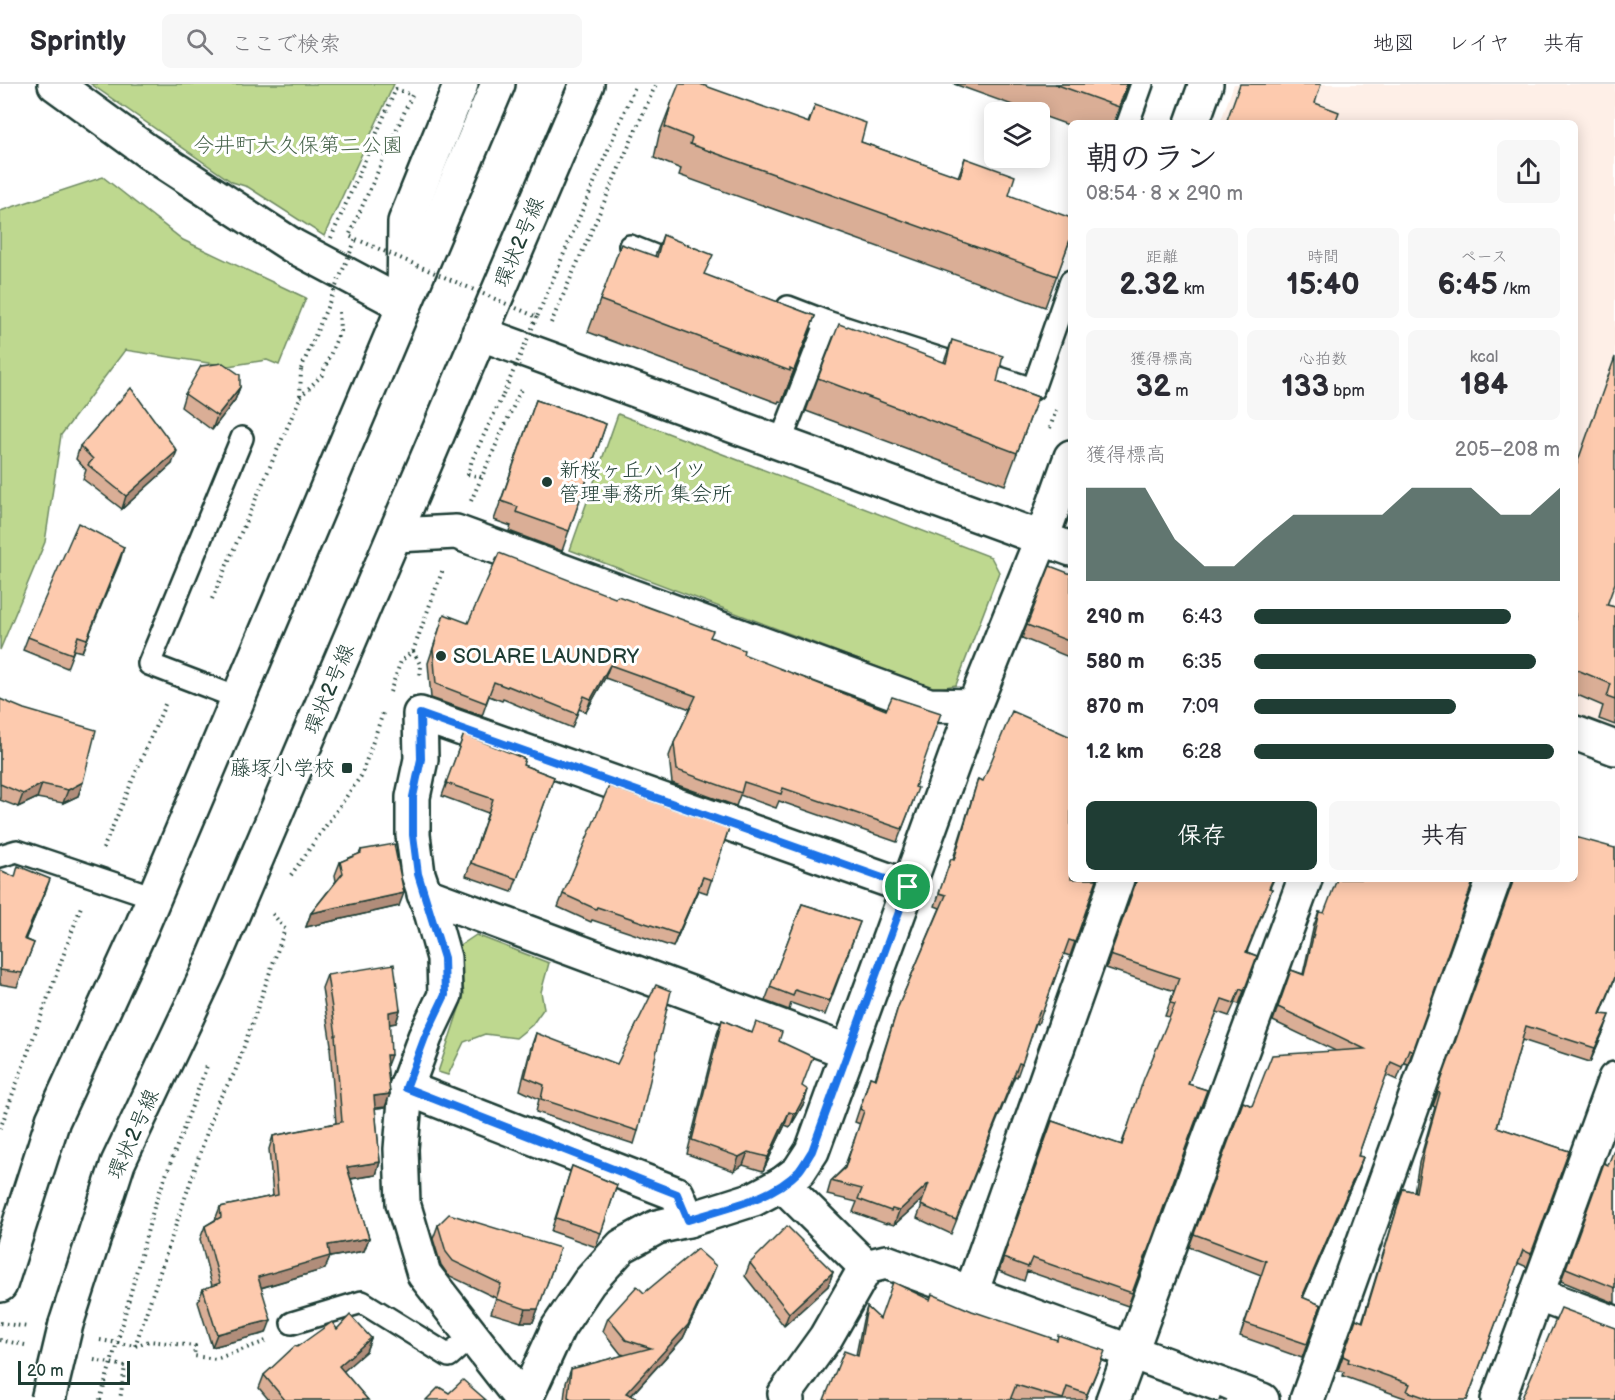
<!DOCTYPE html>
<html lang="ja">
<head>
<meta charset="utf-8">
<style>
	:root { --surface:#fff; --page:#f7f7f7; --text:#2b2b33; --muted:#7c7c81; --line:#e1e1e2; --accent:#1f3d34 }
	body { margin:0; font-family:"Balsamiq Sans","Klee One",sans-serif; background:var(--page); color:var(--text); height:100vh; display:flex; flex-direction:column; font-size:22px; white-space:nowrap }
	* { box-sizing:border-box; margin:0 }
	p { font-size:20px; color:var(--muted) }
	.icon { flex:none; width:33px; height:33px; fill:none; stroke:currentColor; stroke-width:2; stroke-linecap:round; stroke-linejoin:round }
	.map { position:relative; flex:1; overflow:hidden }
	.details { position:absolute; left:1068px; top:36px; width:510px; height:762px; display:flex; flex-direction:column; background:var(--surface); border-radius:9px; box-shadow:0 3px 15px #0003 }
	.details>* { flex:none }
	.fabs { position:absolute; left:984px; top:18px; display:grid; gap:12px }
	.fabs a { display:grid; place-items:center; width:66px; height:66px; border-radius:9px; background:var(--surface); box-shadow:0 3px 15px #0003; font-size:30px }
	.scale { position:absolute; left:18px; bottom:15px; width:112px; box-sizing:border-box; padding-left:6px; border:3px solid #1f3d34; border-top:0; font-size:16px; line-height:21px; white-space:nowrap; color:#1f3d34; -webkit-text-stroke:4px #fff; paint-order:stroke }
	.pin { position:absolute; display:grid; place-items:center; width:51px; height:51px; color:#fff; margin:-26px; border:3px solid #fff; border-radius:50%; box-shadow:0 2px 6px #0007 }
	.round { display:grid; place-items:center; flex:none; width:63px; height:63px; border-radius:9px; background:var(--page) }
	.overview { display:flex; align-items:center; justify-content:space-between; height:102px; padding:0 18px }
	h1 { font-size:33px; font-weight:700; line-height:45px }
	.figures { display:grid; grid-template-columns:repeat(3,1fr); gap:9px; height:102px; padding:6px 18px }
	.figures div { display:grid; align-content:center; border-radius:9px; background:var(--page); text-align:center }
	.figures b { font-size:30px; font-weight:700 }
	.figures small { font-size:16px; font-weight:400 }
	.figures p { font-size:16px }
	.chart { height:168px; padding:12px 18px }
	.chart p { display:flex; justify-content:space-between }
	.chart svg { width:100%; height:108px; margin-top:6px; fill:var(--accent); opacity:.7 }
	.action { display:flex; gap:12px; margin-top:auto; padding:12px 18px }
	.action a { flex:1; height:69px; border-radius:9px; background:var(--accent); color:#fff; font-size:24px; font-weight:700; line-height:69px; text-align:center }
	.action a+a { background:var(--page); color:var(--text) }
	ul { padding:0 18px; list-style:none; font-size:20px }
	li { display:grid; grid-template-columns:96px 72px 1fr; align-items:center; height:45px }
	li i { height:15px; border-radius:8px; background:var(--accent) }
	header { display:flex; align-items:center; gap:36px; box-sizing:border-box; height:84px; padding:0 30px; background:var(--surface); border-bottom:2px solid var(--line) }
	header strong { font-size:28px }
	nav { display:flex; gap:33px; margin-inline-start:auto; font-size:21px }
	.search { width:420px; height:54px; background:var(--page); display:flex; align-items:center; gap:15px; box-sizing:border-box; padding:0 21px; border-radius:9px; color:var(--muted); font-size:22px }
	.map>svg:first-child { display:block }
	.built { fill:#feefe7 }
	.green { fill:#bed88f; stroke:#6e8a62; stroke-width:1.5 }
	.lines { fill:none; stroke-linecap:round; stroke-linejoin:round }
	.service-casing { stroke:#1f3d34; stroke-width:26 }
	.minor-casing { stroke:#1f3d34; stroke-width:38 }
	.tertiary-casing { stroke:#1f3d34; stroke-width:38 }
	.primary-casing { stroke:#1f3d34; stroke-width:38 }
	.motorway-casing { stroke:#1f3d34; stroke-width:38 }
	.path { stroke:#1f3d34; stroke-width:4; stroke-dasharray:1.5 4.5; stroke-linecap:butt }
	.service { stroke:#fff; stroke-width:21 }
	.minor { stroke:#fff; stroke-width:33 }
	.tertiary { stroke:#fff; stroke-width:33 }
	.primary { stroke:#fff; stroke-width:33 }
	.motorway { stroke:#fff; stroke-width:33 }
	.primary-bridge-casing { stroke:#1f3d34; stroke-width:38; stroke-linecap:butt }
	.path-bridge { stroke:#1f3d34; stroke-width:4; stroke-dasharray:1.5 4.5; stroke-linecap:butt }
	.primary-bridge { stroke:#fff; stroke-width:33 }
	.wall { fill:#daae96; stroke:#1f3d34; stroke-width:1.5 }
	.shaded-wall { fill:#b18d7a; stroke:#1f3d34; stroke-width:1.5 }
	.building { fill:#fdcaae; stroke:#1f3d34; stroke-width:1.5 }
	.route-casing { stroke:#fff; stroke-width:12 }
	.route { stroke:#1a73e8; stroke-width:8 }
	.poi-dot { fill:#1f3d34; stroke:#fff; stroke-width:2 }
	.labels { text-anchor:middle; stroke-width:6; stroke-linejoin:round; paint-order:stroke }
	.park-label { font-size:21px; fill:#47644b; stroke:#fff }
	.street-label { font-size:21px; fill:#1f3d34; stroke:#fff }
	.poi-label { font-size:21px; fill:#1f3d34; stroke:#fff; text-anchor:start }
</style>
</head>
<body>
<header>
<strong>Sprintly</strong>
<div class="search"><svg class="icon" aria-label="search" viewBox="0 0 24 24"><circle cx="10" cy="10" r="6"/><path d="M15 15l6 6"/></svg>ここで検索</div>
<nav><a>地図</a><a>レイヤ</a><a>共有</a></nav>
</header>
<div class="map">
<svg width="1615" height="1316" viewBox="0 0 1615 1316">
	<rect width="100%" height="100%" fill="#fff"/>
	<filter id="ink" filterUnits="userSpaceOnUse"><feTurbulence type="fractalNoise" baseFrequency=".0167" numOctaves="2"/><feDisplacementMap in="SourceGraphic" scale="12" xChannelSelector="R" yChannelSelector="G"/><feConvolveMatrix kernelMatrix="1 2 1 2 8 2 1 2 1" color-interpolation-filters="sRGB"/></filter>
	<g filter="url(#ink)">
		<path class="built" d="M1234 0H1615V647L1575 633V39H1220Z"/>
		<g class="green">
			<path d="M91 0H394L324 152 248 103 232 98Z"/>
			<path d="M103 93 183 156 306 214 279 281 267 276 228 282 125 266 61 351 45 458 0 566V127Z"/>
			<path d="M618 330 991 473 999 488 956 601 935 605 570 466Z"/>
			<path d="M476 851 549 879 541 908 544 924 532 941 516 954 485 950 464 958 448 991 438 988 464 910 458 863Z"/>
		</g>
		<g class="lines">
			<g class="service-casing">
				<g id="service">
					<path d="M1128 39 1142 0"/>
					<path d="M630 162 680 182"/>
					<path d="M788 223 827 238 1033 305 1071 197"/>
					<path d="M780 359 827 238"/>
					<path d="M238 614 149 580 242 354"/>
					<path d="M0 772 17 767 154 813"/>
					<path d="M292 1239 362 1218 449 1272 473 1251"/>
				</g>
			</g>
			<g class="minor-casing">
				<g id="minor">
					<path d="M55 0 147 67 293 162 404 221"/>
					<path d="M479 249 1071 465"/>
					<path d="M396 451 456 448 929 621 974 622"/>
					<path d="M1575 649 1615 664"/>
					<path d="M424 810 849 968"/>
					<path d="M406 1004 677 1110 688 1136"/>
					<path d="M782 1100 866 1183"/>
					<path d="M971 1209 1117 795"/>
					<path d="M1536 1210 1615 1239"/>
					<path d="M522 1316 424 1190 403 1119 401 1065 406 1004 425 953 445 911 444 874 432 831 418 790 413 751V713L421 675 420 630 908 803"/>
					<path d="M787 1316 785 1310 826 1253 866 1183 886 1178 1262 1316"/>
					<path d="M1113 1316 1305 795"/>
					<path d="M1307 1316 1494 795"/>
				</g>
			</g>
			<g class="tertiary-casing">
				<g id="tertiary">
					<path d="M1192 39 1206 0"/>
					<path d="M525 1316 558 1244 589 1198 622 1162 657 1143 688 1136 754 1115 782 1100 799 1087 812 1067 974 622 1042 454 1071 373"/>
					<path d="M1498 1316 1615 995"/>
				</g>
			</g>
			<g class="primary-casing">
				<g id="primary">
					<path d="M0 1201 53 1036 142 842 498 0"/>
					<path d="M66 1240 118 1079 208 888 587 0"/>
				</g>
			</g>
			<g class="motorway-casing">
				<path id="motorway" d="M404 221 405 138 461 0"/>
			</g>
			<g class="path">
				<path d="M551 239 656 0"/>
				<path d="M300 313 322 291 340 247 339 228"/>
				<path d="M1050 344 1056 326"/>
				<path d="M481 393 468 390 472 376 503 311"/>
				<path d="M471 417 522 303"/>
				<path d="M212 515 300 314 301 285"/>
				<path d="M413 567 421 582 420 594"/>
				<path d="M390 608 401 577 413 567 443 485"/>
				<path d="M103 765 166 618"/>
				<path d="M291 791 361 692 383 629"/>
				<path d="M0 1045 82 820"/>
				<path d="M0 1239 28 1243"/>
				<path d="M119 1252 154 1123 207 982"/>
				<path d="M0 1256 25 1261"/>
				<path d="M100 1256 135 1262 149 1257 195 1262 194 1272 216 1275 269 1256"/>
				<path d="M135 1262 217 1019 235 988 285 845 272 829"/>
				<path d="M94 1276 125 1282 120 1316"/>
			</g>
			<use href="#service" class="service"/>
			<use href="#minor" class="minor"/>
			<use href="#tertiary" class="tertiary"/>
			<use href="#primary" class="primary"/>
			<use href="#motorway" class="motorway"/>
			<g class="primary-bridge-casing">
				<path id="primary-bridge" d="M48 1316 66 1240"/>
			</g>
			<g class="path-bridge">
				<path d="M331 154 396 5 412 11 349 152 537 233 636 0"/>
				<path d="M301 285 356 155"/>
				<path d="M503 311 537 233"/>
				<path d="M100 1316 119 1252"/>
			</g>
			<use href="#primary-bridge" class="primary-bridge"/>
		</g>
		<g class="wall">
			<path d="M954 0H1128L1113 39H1071V42L1040 31V28H1032Z"/>
			<path d="M671 20 808 39 815 21 861 58 958 93 965 74 1009 111 1071 153 1045 223 679 91 681 85 654 74 659 51Z"/>
			<path d="M663 151 705 191 815 232 782 318 779 317 778 319 588 248 600 216 655 172Z"/>
			<path d="M952 256 997 298 1038 313 1005 401 806 327 818 294 944 278Z"/>
			<path d="M240 303 235 316 212 346 181 323 185 310Z"/>
			<path d="M536 316 606 340 562 467 509 447 511 442 494 436Z"/>
			<path d="M80 362 172 380 122 425 83 395 86 386 76 375Z"/>
			<path d="M1575 385 1607 521 1615 523V641L1599 635 1603 622 1575 610Z"/>
			<path d="M124 463 82 568 74 566 67 584 23 566 28 553Z"/>
			<path d="M1071 490V574L1022 554 1027 541Z"/>
			<path d="M468 539 710 553 743 570 915 703 913 717 897 758 779 717 776 724 740 711 736 722 672 699 669 672 674 659 690 625 605 594 586 628 579 625 572 644 503 615 502 617 489 612 482 632 431 614 428 579 440 543Z"/>
			<path d="M0 615 83 698 78 712 63 719 37 714 18 723 0 716Z"/>
			<path d="M464 650 523 681 554 693 512 808 466 792 488 729 442 712Z"/>
			<path d="M978 695 1097 795 1070 872 1064 870 1038 940 1036 939 1017 993 1015 992 951 1150 917 1134 925 1113 894 1141 887 1139 886 1140 853 1128 857 1118 827 1111 831 1097 844 1084 860 1040 855 1038 870 993 875 995 898 923 940 824 935 822 951 775H953Z"/>
			<path d="M729 744 707 809 698 806 673 863 592 836 591 838 558 823 563 810Z"/>
			<path d="M1615 764V894L1601 930 1605 944 1590 978 1522 956 1497 1043 1569 1067 1527 1183 1518 1179 1467 1316H1404L1405 1314 1343 1292 1344 1288 1338 1286 1356 1235 1362 1238 1403 1105 1414 1108 1419 1079 1435 1023 1433 1022 1512 801V795H1575Z"/>
			<path d="M361 766 399 822 306 843 311 829 336 797 335 791 340 778 359 770Z"/>
			<path d="M0 786 45 809 25 855 34 859 17 903 0 900Z"/>
			<path d="M1135 795H1274L1270 804 1272 805 1267 818 1247 868 1257 872 1239 920 1235 919 1229 932 1217 928 1188 1000 1207 1006 1128 1222 1027 1187 1024 1197 999 1187 1052 1037 1121 1061 1170 933 1165 932 1174 907 1106 884 1135 801Z"/>
			<path d="M1474 795 1408 980 1404 979 1397 996 1386 991 1358 1072 1363 1073 1358 1087 1303 1214 1321 1221 1302 1274 1240 1252 1261 1191 1189 1163 1243 1018 1252 1022 1336 967 1273 937 1291 886 1303 890 1314 841 1319 828 1324 829Z"/>
			<path d="M802 820 860 838 825 931 791 919 789 926 765 917Z"/>
			<path d="M327 891 400 926 396 939 389 940 387 981 390 1010 385 1023 375 1024 380 1078 376 1091 351 1095 369 1154 364 1167 330 1173 325 1185 261 1204 266 1249 212 1263 198 1218 203 1205 212 1202 200 1155 205 1142 215 1136 220 1123 273 1112 269 1065 273 1052 336 1039 330 964 331 961 322 904Z"/>
			<path d="M722 936 752 949 779 957 802 1002 804 1019 790 1043 785 1041 763 1087 743 1081 734 1087 687 1070 717 950Z"/>
			<path d="M536 949 638 1047 634 1060 536 1028 539 1015 520 1006 531 963Z"/>
			<path d="M1615 1066V1219L1561 1197 1604 1079 1608 1081Z"/>
			<path d="M572 1082 617 1101 596 1163 551 1147Z"/>
			<path d="M438 1141 560 1164 533 1238H521L491 1229 496 1214 448 1191 441 1181 433 1155Z"/>
			<path d="M750 1179 833 1188 828 1202 784 1242 745 1192Z"/>
			<path d="M711 1195 683 1254 631 1312 640 1316H564L566 1299 571 1285 625 1271 621 1270 603 1247 608 1234 644 1209Z"/>
			<path d="M930 1216 1100 1280 1085 1316H1016L856 1271 863 1236 867 1223 880 1235Z"/>
			<path d="M337 1245 371 1254 366 1267 343 1287 368 1316H269L259 1304 264 1291 297 1263Z"/>
		</g>
		<g class="shaded-wall">
			<path d="M815 232 803 264 782 318 794 286Z"/>
			<path d="M240 303 235 316 212 346 217 332Z"/>
			<path d="M177 367 172 380 122 425 126 412Z"/>
			<path d="M124 463 120 477 82 568 87 555Z"/>
			<path d="M610 581 605 594 586 628 591 615Z"/>
			<path d="M83 698 78 712 63 719 68 706Z"/>
			<path d="M42 700 37 714 18 723 23 710Z"/>
			<path d="M703 793 698 806 673 863 678 850Z"/>
			<path d="M50 795 45 809 20 868 24 855Z"/>
			<path d="M404 809 399 822 306 843 311 829Z"/>
			<path d="M400 926 396 939 384 941 389 928Z"/>
			<path d="M1610 931 1605 944 1590 978 1595 964Z"/>
			<path d="M386 971H391L386 984Z"/>
			<path d="M808 1006 804 1019 790 1043 795 1030Z"/>
			<path d="M390 1010 385 1023 369 1025 374 1012Z"/>
			<path d="M789 1028 785 1041 763 1087 768 1073Z"/>
			<path d="M748 1068 743 1081 734 1087 739 1073Z"/>
			<path d="M1363 1073 1358 1087 1297 1227 1302 1213Z"/>
			<path d="M380 1078 376 1091 342 1096 347 1083Z"/>
			<path d="M929 1099 925 1113 894 1141 899 1127Z"/>
			<path d="M369 1154 364 1167 330 1173 325 1185 253 1206 258 1193 328 1161Z"/>
			<path d="M716 1182 711 1195 683 1254 627 1316 626 1309Z"/>
			<path d="M833 1188 828 1202 784 1242 789 1229Z"/>
			<path d="M526 1225H538L533 1238H521Z"/>
			<path d="M271 1236 266 1249 212 1263 217 1250Z"/>
			<path d="M371 1254 366 1267 334 1296 339 1282Z"/>
		</g>
		<g class="building">
			<path d="M679 0H700L809 39 815 21 866 39 861 58 960 93 965 74 1015 92 1009 111 1071 134V153L1057 192 690 60 692 54 665 43 671 20Z"/>
			<path d="M1055 0H1127L1119 23Z"/>
			<path d="M1240 0H1321L1315 19 1339 28 1335 39H1226Z"/>
			<path d="M663 151 713 171 704 190 815 232 794 286 790 284V287L600 216 621 160 657 173Z"/>
			<path d="M839 240 847 243 848 242 946 279 952 256 1003 272 997 298 1038 313 1017 369 818 294Z"/>
			<path d="M1615 273V499L1607 521 1615 523V616L1607 613 1611 600 1575 585V385Z"/>
			<path d="M223 279 240 291V303L217 332 185 310 201 282Z"/>
			<path d="M131 304 177 367 126 412 88 381 93 375 80 362Z"/>
			<path d="M536 316 606 340 569 447 516 428 518 423 501 417Z"/>
			<path d="M78 439 124 463 87 555 78 552 72 570 28 553Z"/>
			<path d="M499 469 615 514 618 512 713 547 710 553 744 566 743 570 886 626 892 613 941 629 915 703 918 704 902 745 783 704 781 710 744 698 741 709 677 686 674 659 696 612 610 581 591 615 584 612 577 630 508 602 507 603 494 598 486 619 436 600 433 565 444 530 468 539Z"/>
			<path d="M1050 482 1071 490V558L1027 541Z"/>
			<path d="M0 615 24 625 96 646 83 698 68 706 42 700 23 710 0 700Z"/>
			<path d="M1012 627 1071 653V795H1097L1075 858 1069 856 1043 927 1040 926 1022 980 1019 979 956 1136 921 1121 929 1099 899 1127 892 1125 891 1127 858 1115 862 1105 831 1097 845 1084 864 1027 860 1025 870 993 876 995 898 923 946 811 939 809 951 775 954 776 978 695 983 697Z"/>
			<path d="M464 650 525 675 523 681 554 693 517 795 471 779 493 715 446 699Z"/>
			<path d="M609 702 729 744 712 796 703 793 678 850 597 823 596 825 563 810Z"/>
			<path d="M1575 753 1615 764V893L1600 930 1610 931 1595 964 1526 942 1497 1043 1569 1067 1531 1170 1523 1166 1467 1316H1432L1407 1307 1410 1300 1348 1278 1349 1275 1343 1272 1356 1235 1363 1238 1403 1105 1416 1108 1424 1066 1440 1009 1437 1008 1514 795H1575Z"/>
			<path d="M394 760 404 809 311 829 343 789 340 778 361 769V766Z"/>
			<path d="M18 782 50 795 24 855 34 859 22 889 0 886V786L15 793Z"/>
			<path d="M1137 795H1273L1269 804 1272 805 1246 868 1257 872 1244 907 1240 905 1234 919 1222 915 1188 1000 1207 1006 1132 1209 1032 1174 1028 1183 1003 1174 1052 1037 1122 1061 1143 997 1175 920 1170 919 1179 894 1110 871Z"/>
			<path d="M1337 795H1474L1413 967 1409 965 1402 983 1391 978 1358 1072 1363 1073 1302 1213 1321 1221 1307 1260 1245 1239 1266 1177 1194 1150 1243 1018 1252 1022 1272 971 1365 965 1278 923 1291 886 1304 891 1319 828 1324 829Z"/>
			<path d="M802 820 860 838 829 917 795 906 793 912 770 903Z"/>
			<path d="M394 880 400 926 389 928 391 971H386L390 1010 374 1012 380 1078 347 1083 369 1154 328 1161 330 1172 258 1193 271 1236 217 1250 203 1205 220 1199 205 1142 221 1133 220 1123 278 1111 273 1052 342 1038 335 951H336L327 891Z"/>
			<path d="M656 901 671 907 638 1047 541 1015 544 1001 525 993 536 949 617 980Z"/>
			<path d="M722 936 752 949 756 938 782 948 779 957 813 973 802 1002 808 1006 795 1030 789 1028 768 1073 748 1068 739 1073 692 1056Z"/>
			<path d="M1614 1066H1615V1204L1566 1184 1604 1079 1608 1081Z"/>
			<path d="M572 1082 617 1101 601 1149 556 1134Z"/>
			<path d="M449 1130 560 1164 538 1225H526L496 1215 501 1200 453 1177 446 1168 438 1141Z"/>
			<path d="M787 1142 833 1188 789 1229 750 1179Z"/>
			<path d="M697 1165 716 1182 688 1241 626 1309 640 1316H573L568 1313 571 1285 651 1264 626 1256 608 1234 637 1202 644 1209Z"/>
			<path d="M893 1198 930 1216 932 1210 972 1227 1057 1256 1058 1251 1105 1267 1087 1310 1067 1303 1063 1315 1016 1301 1010 1316H824L844 1267 858 1272 867 1223 880 1235Z"/>
			<path d="M1561 1224 1615 1244V1316H1521Z"/>
			<path d="M350 1231 371 1254 339 1282 368 1316H285L264 1291 295 1262 297 1263 332 1238 337 1245Z"/>
			<path d="M463 1296 486 1316H426L439 1303 449 1309Z"/>
			<path d="M1220 1313 1227 1316H1219Z"/>
		</g>
	</g>
	<g class="lines" filter="url(#ink)">
		<g class="route-casing">
			<path id="route" d="M420 630 908 803 812 1067C808 1073 804 1081 799 1087 771 1116 725 1124 688 1136L677 1110 406 1004 425 953 445 911 444 874 418 790 413 751V713L421 675Z"/>
		</g>
		<use href="#route" class="route"/>
	</g>
	<g class="poi-dot">
		<circle cx="547" cy="398" r="6"/>
		<circle cx="441" cy="572" r="6"/>
		<rect x="341" y="678" width="12" height="12" rx="3"/>
	</g>
	<g class="labels">
		<g class="park-label">
			<text x="298" y="68">今井町大久保第二公園</text>
		</g>
		<g class="street-label">
			<text transform="translate(519 158) rotate(-67)" y="7">環状2号線</text>
			<text transform="translate(329 605) rotate(-67)" y="7">環状2号線</text>
			<text transform="translate(133 1050) rotate(-66)" y="7">環状2号線</text>
		</g>
		<g class="poi-label">
			<text x="559" y="393">新桜ヶ丘ハイツ<tspan x="559" dy="24">管理事務所 集会所</tspan></text>
			<text x="453" y="579">SOLARE LAUNDRY</text>
			<text x="335" y="691" text-anchor="end">藤塚小学校</text>
		</g>
	</g>
</svg>
<div class="fabs">
<a><svg class="icon" aria-label="layers" viewBox="0 0 24 24"><path d="M12 4l9 5-9 5-9-5zM3 14l9 5 9-5"/></svg></a>
</div>
<div class="scale">20 m</div>
<div class="pin" style="left:908px;top:803px;background:#1e9e55"><svg class="icon" aria-label="arrive" viewBox="0 0 24 24"><path d="M6 21V4h12l-3 4 3 4H6"/></svg></div>
<section class="details">
<div class="overview"><div><h1>朝のラン</h1><p>08:54 · 8 × 290 m</p></div><a class="round"><svg class="icon" aria-label="share" viewBox="0 0 24 24"><path d="M12 15V3M7 8l5-5 5 5M5 13v7h14v-7"/></svg></a></div>
<div class="figures">
<div><p>距離</p><b>2.32<small> km</small></b></div>
<div><p>時間</p><b>15:40</b></div>
<div><p>ペース</p><b>6:45<small> /km</small></b></div>
</div>
<div class="figures">
<div><p>獲得標高</p><b>32<small> m</small></b></div>
<div><p>心拍数</p><b>133<small> bpm</small></b></div>
<div><p>kcal</p><b>184</b></div>
</div>
<div class="chart"><p><span>獲得標高</span>205–208 m</p>
<svg viewBox="0 0 160 44" preserveAspectRatio="none"><path d="M0 44V6L10 6L20 6L30 27L40 38L50 38L60 27L70 17L80 17L90 17L100 17L110 6L120 6L130 6L140 17L150 17L160 6V44z"/></svg>
</div>
<ul>
<li><b>290 m</b>6:43<i style="width:84%"></i></li>
<li><b>580 m</b>6:35<i style="width:92%"></i></li>
<li><b>870 m</b>7:09<i style="width:66%"></i></li>
<li><b>1.2 km</b>6:28<i style="width:98%"></i></li>
</ul>
<div class="action"><a>保存</a><a>共有</a></div>
</section>
</div>
</body>
</html>
